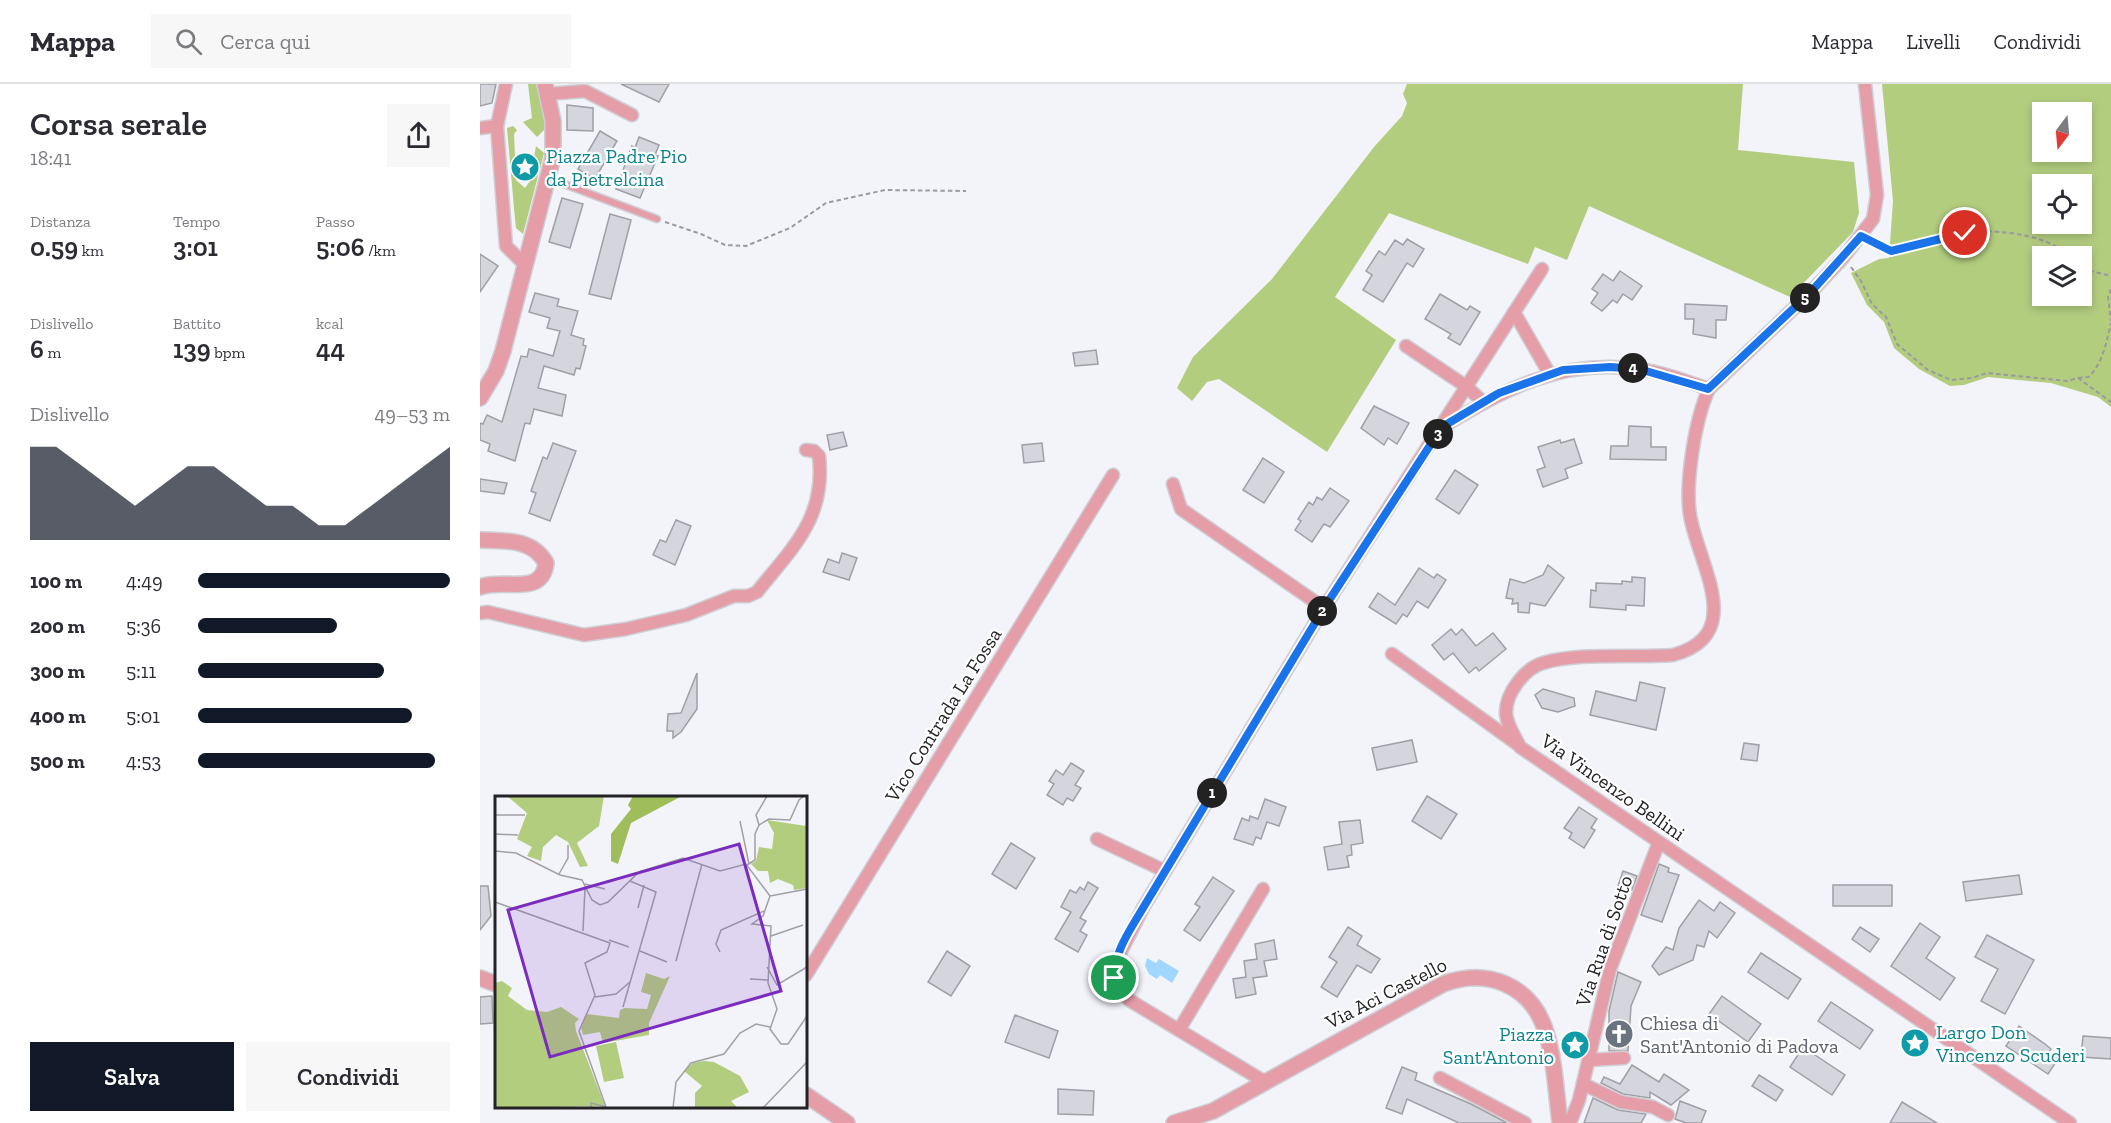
<!DOCTYPE html>
<html lang="it">
<head>
<meta charset="utf-8">
<style>
	:root { --surface:#fff; --page:#f7f7f7; --text:#2b2b33; --muted:#7c7c81; --line:#e1e1e2; --accent:#111827 }
	body { margin:0; font-family:"Zilla Slab",serif; background:var(--page); color:var(--text); height:100vh; display:flex; flex-direction:column; font-size:22px; white-space:nowrap }
	* { box-sizing:border-box; margin:0 }
	p { font-size:20px; color:var(--muted) }
	.icon { flex:none; width:33px; height:33px; fill:none; stroke:currentColor; stroke-width:2; stroke-linecap:round; stroke-linejoin:round }
	.map { position:relative; flex:1; overflow:hidden }
	.panel { display:flex; flex-direction:column; background:var(--surface); width:480px }
	.panel>* { flex:none }
	.needle { width:39px; rotate:196deg }
	.buttons { position:absolute; left:1552px; top:18px; display:grid; gap:12px }
	.buttons a { display:grid; place-items:center; width:60px; height:60px; border-radius:0px; background:var(--surface); box-shadow:0 3px 9px #0003; font-size:30px }
	.pin { position:absolute; display:grid; place-items:center; width:51px; height:51px; color:#fff; margin:-26px; border:3px solid #fff; border-radius:50%; box-shadow:0 2px 6px #0007 }
	.km { position:absolute; width:30px; height:30px; margin:-15px; border-radius:50%; background:#222; color:#fff; font-size:16px; line-height:30px; text-align:center }
	.round { display:grid; place-items:center; flex:none; width:63px; height:63px; border-radius:0px; background:var(--page) }
	.summary { display:flex; align-items:center; justify-content:space-between; height:102px; padding:0 30px }
	h1 { font-size:33px; font-weight:600; line-height:45px }
	.figures { display:grid; grid-template-columns:repeat(3,1fr); gap:9px; height:102px; padding:6px 30px }
	.figures div { display:grid; align-content:center }
	.figures b { font-size:26px; font-weight:600 }
	.figures small { font-size:16px; font-weight:400 }
	.figures p { font-size:16px }
	.chart { height:168px; padding:12px 30px }
	.chart p { display:flex; justify-content:space-between }
	.chart svg { width:100%; height:108px; margin-top:6px; fill:var(--accent); opacity:.7 }
	.cta { display:flex; gap:12px; margin-top:auto; padding:12px 30px }
	.cta a { flex:1; height:69px; border-radius:0px; background:var(--accent); color:#fff; font-size:24px; font-weight:600; line-height:69px; text-align:center }
	.cta a+a { background:var(--page); color:var(--text) }
	ul { padding:0 30px; list-style:none; font-size:20px }
	li { display:grid; grid-template-columns:96px 72px 1fr; align-items:center; height:45px }
	li i { height:15px; border-radius:8px; background:var(--accent) }
	header { display:flex; align-items:center; gap:36px; box-sizing:border-box; height:84px; padding:0 30px; background:var(--surface); border-bottom:2px solid var(--line) }
	header strong { font-size:28px }
	nav { display:flex; gap:33px; margin-inline-start:auto; font-size:21px }
	.search { width:420px; height:54px; background:var(--page); display:flex; align-items:center; gap:15px; box-sizing:border-box; padding:0 21px; border-radius:0px; color:var(--muted); font-size:22px }
	main { display:flex; flex:1; min-height:0 }
	.map>svg:first-child { display:block }
	.green { fill:#b3cd7f; fill-rule:evenodd }
	.water { fill:#a1d6fd }
	.building { fill:#d5d5dd; stroke:#9f9fa6; stroke-width:1.5 }
	.lines { fill:none; stroke-linecap:round; stroke-linejoin:round }
	.service-casing { stroke:#ceced4; stroke-width:9 }
	.minor-casing { stroke:#ceced4; stroke-width:15 }
	.tertiary-casing { stroke:#ceced4; stroke-width:18 }
	.path { stroke:#99999e; stroke-width:2; stroke-dasharray:4.5 3; stroke-linecap:butt }
	.service { stroke:#e59ea8; stroke-width:6 }
	.minor { stroke:#e59ea8; stroke-width:12 }
	.tertiary { stroke:#e59ea8; stroke-width:15 }
	.route-casing { stroke:#fff; stroke-width:12 }
	.route { stroke:#1a73e8; stroke-width:8 }
	.labels { text-anchor:middle; stroke-width:4.5; stroke-linejoin:round; paint-order:stroke }
	.culture-label { font-size:20px; fill:#0d838f; stroke:#fff; text-anchor:start }
	.street-label { font-size:20px; fill:#232326; stroke:#fff }
	.worship-label { font-size:20px; fill:#5b616d; stroke:#fff; text-anchor:start }
	.inset-road { fill:none; stroke:#a0a0a5; stroke-width:1.5 }
	.view { fill:#7b2cbf; fill-opacity:0.15; stroke:#7b2cbf; stroke-width:3 }
	.inset-edge { fill:none; stroke:#232326; stroke-width:3 }
</style>
</head>
<body>
<header>
<strong>Mappa</strong>
<div class="search"><svg class="icon" aria-label="search" viewBox="0 0 24 24"><circle cx="10" cy="10" r="6"/><path d="M15 15l6 6"/></svg>Cerca qui</div>
<nav><a>Mappa</a><a>Livelli</a><a>Condividi</a></nav>
</header>
<main>
<section class="panel">
<div class="summary"><div><h1>Corsa serale</h1><p>18:41</p></div><a class="round"><svg class="icon" aria-label="share" viewBox="0 0 24 24"><path d="M12 15V3M7 8l5-5 5 5M5 13v7h14v-7"/></svg></a></div>
<div class="figures">
<div><p>Distanza</p><b>0.59<small> km</small></b></div>
<div><p>Tempo</p><b>3:01</b></div>
<div><p>Passo</p><b>5:06<small> /km</small></b></div>
</div>
<div class="figures">
<div><p>Dislivello</p><b>6<small> m</small></b></div>
<div><p>Battito</p><b>139<small> bpm</small></b></div>
<div><p>kcal</p><b>44</b></div>
</div>
<div class="chart"><p><span>Dislivello</span>49–53 m</p>
<svg viewBox="0 0 160 44" preserveAspectRatio="none"><path d="M0 44V6L10 6L20 14L30 22L40 30L50 22L60 14L70 14L80 22L90 30L100 30L110 38L120 38L130 30L140 22L150 14L160 6V44z"/></svg>
</div>
<ul>
<li><b>100 m</b>4:49<i style="width:100%"></i></li>
<li><b>200 m</b>5:36<i style="width:55%"></i></li>
<li><b>300 m</b>5:11<i style="width:74%"></i></li>
<li><b>400 m</b>5:01<i style="width:85%"></i></li>
<li><b>500 m</b>4:53<i style="width:94%"></i></li>
</ul>
<div class="cta"><a>Salva</a><a>Condividi</a></div>
</section>
<div class="map">
<svg width="1631" height="1039" viewBox="0 0 1631 1039">
	<rect width="100%" height="100%" fill="#f3f3fa"/>
	<g class="green">
		<path d="M48 0H58L67 43 57 53 43 38 52 34Z"/>
		<path d="M927 0H1263L1258 66 1374 78 1379 129 1373 148 1310 213 1109 122 1087 176 1055 163 1048 180 909 129 855 213 916 256 847 368 739 295 727 298 712 317 697 304 713 273 792 195 894 63 922 32 927 19 923 10Z"/>
		<path d="M1402 0H1631V323L1618 313 1571 299 1508 293 1484 301 1470 302 1439 285 1414 264 1404 238 1387 221 1371 189 1399 175 1409 174 1413 117ZM1563 28H1602V68H1563ZM1563 100H1602V140H1563ZM1602 172V212H1563V172Z"/>
		<path d="M33 42 37 46 34 50 36 96 45 104 50 97 56 62 64 69 43 150 36 144 35 135 27 44Z"/>
	</g>
	<path class="water" d="M667 874 676 879 679 875 699 887 692 899 680 891 677 895 669 890 665 882Z"/>
	<g class="building">
		<path d="M0 0H16L12 19 0 22Z"/>
		<path d="M141 0H189L179 18Z"/>
		<path d="M87 21 113 24V47L87 46Z"/>
		<path d="M120 47 137 57 116 93 113 94 98 85Z"/>
		<path d="M159 53 179 61 175 71 178 72 160 114 136 105 152 62 155 64Z"/>
		<path d="M82 114 103 120 90 164 69 158Z"/>
		<path d="M130 130 151 136 131 215 109 210Z"/>
		<path d="M927 155 944 165 933 183 927 179 903 218 883 206 892 191 886 187 899 167 905 171 915 156 923 161Z"/>
		<path d="M0 170 18 182 0 208Z"/>
		<path d="M1140 187 1162 202 1152 216 1143 210 1137 219 1133 216 1122 227 1111 219 1118 209 1112 205 1123 190 1133 197Z"/>
		<path d="M55 209 79 215 77 222 98 227 91 251 104 255 103 261 106 262 100 285 96 284 94 291 64 282 58 304 86 311 82 332 54 325 50 340 45 339 35 377 8 367 10 360 0 356V339L3 340 7 331 22 338 41 272 47 273 49 265 73 272 80 247 67 244 70 234 49 228Z"/>
		<path d="M960 210 987 226 990 222 1000 228 980 261 968 254 971 250 945 235Z"/>
		<path d="M1205 220 1247 222 1246 236H1236V254L1213 250 1214 235H1205Z"/>
		<path d="M616 266 618 280 595 282 593 269Z"/>
		<path d="M894 322 929 339 917 360 908 354 904 361 881 344Z"/>
		<path d="M1149 342 1171 343V363H1186V376L1130 375 1131 362H1148Z"/>
		<path d="M363 348 367 362 350 366 347 351Z"/>
		<path d="M1094 355 1102 379 1085 385 1088 394 1063 403 1057 386 1065 383 1058 363 1080 356 1081 359Z"/>
		<path d="M73 359 96 367 70 437 49 429 56 409 51 407 63 373 67 375Z"/>
		<path d="M562 359 564 377 544 379 542 361Z"/>
		<path d="M783 374 804 388 784 419 763 406Z"/>
		<path d="M975 386 998 401 979 430 956 415Z"/>
		<path d="M0 395 27 399 24 410 0 407Z"/>
		<path d="M850 404 869 417 850 443 844 440 832 458 815 446 821 437 818 435 829 418 833 421 837 413 842 416Z"/>
		<path d="M196 436 211 442 195 481 173 471 180 456 186 458Z"/>
		<path d="M362 469 377 474 369 496 343 488 348 475 359 479Z"/>
		<path d="M1068 481 1084 494 1065 522 1050 519 1049 529 1038 528V519L1032 520 1033 515 1026 514 1030 495 1044 499 1063 491Z"/>
		<path d="M939 484 954 494 957 490 966 496 948 524 937 517 927 533 923 530 916 540 889 523 898 509 915 521Z"/>
		<path d="M1152 493 1165 494 1164 522 1146 521V526L1110 523 1111 506 1116 507V499L1142 500V497L1152 498Z"/>
		<path d="M971 545 976 551 982 545 996 562 1013 549 1026 565 999 587 996 583 989 589 973 569 964 576 952 561Z"/>
		<path d="M217 589V625L201 648 193 654V647H187L188 630 201 629Z"/>
		<path d="M1160 598 1185 604 1176 646 1110 631 1116 607 1156 617Z"/>
		<path d="M1063 605 1094 614 1095 622 1078 628 1062 624 1055 611Z"/>
		<path d="M932 656 937 678 897 686 892 664Z"/>
		<path d="M1264 659 1279 661 1277 677 1261 675Z"/>
		<path d="M591 679 604 687 595 701 601 704 593 717 587 714 583 721 567 711 574 700 569 697 576 686 583 691Z"/>
		<path d="M947 712 977 730 961 755 932 737Z"/>
		<path d="M785 715 806 723 799 742 787 738 781 755 776 753 773 761 754 755 762 734 769 737 770 732 778 735Z"/>
		<path d="M1099 723 1117 735 1111 744 1115 746 1104 764 1089 754 1092 749 1084 744Z"/>
		<path d="M880 736 883 759 871 761 872 771 867 772 869 783 848 786 844 763 862 760 859 738Z"/>
		<path d="M531 759 555 774 536 805 512 790Z"/>
		<path d="M1179 780 1189 784 1188 788 1199 791 1182 838 1161 831Z"/>
		<path d="M1143 787 1157 792 1152 806 1138 802Z"/>
		<path d="M1539 791 1542 810 1486 817 1483 798Z"/>
		<path d="M733 793 754 807 720 857 704 846 720 823 715 820Z"/>
		<path d="M608 798 618 804 600 834 606 837 600 847 607 851 598 868 575 855 591 828 581 823 590 806 596 809 600 803 604 806Z"/>
		<rect x="1353" y="801" width="59" height="21"/>
		<path d="M0 802H8L11 832 0 846Z"/>
		<path d="M1219 816 1234 827 1240 818 1255 829 1237 854 1229 847 1224 863 1217 861 1213 876 1179 891 1172 882 1186 863 1193 866 1199 844Z"/>
		<path d="M1440 839 1460 853 1446 874 1475 894 1460 916 1411 882Z"/>
		<path d="M868 843 882 852 877 861 900 875 891 889 877 881 857 913 841 903 857 878 849 873Z"/>
		<path d="M1380 843 1399 855 1390 868 1372 855Z"/>
		<path d="M1507 851 1554 876 1525 930 1501 917 1518 885 1495 873Z"/>
		<path d="M794 856 797 875 784 877 787 892 773 894 776 910 756 914 753 895 766 893 764 877 777 875 775 860Z"/>
		<path d="M467 867 490 882 471 912 448 898Z"/>
		<path d="M1281 869 1321 895 1308 915 1268 888Z"/>
		<path d="M1138 888 1161 898 1151 922 1148 967H1129V927Z"/>
		<path d="M12 912 13 939 0 940V913Z"/>
		<path d="M1242 912 1281 940 1268 958 1229 930Z"/>
		<path d="M1351 918 1393 946 1380 965 1338 937Z"/>
		<path d="M535 931 578 947 569 974 525 958Z"/>
		<path d="M1539 942 1565 960 1571 965 1568 969 1578 975 1568 990 1526 962Z"/>
		<path d="M1603 952 1631 954V975L1601 973Z"/>
		<path d="M1323 963 1365 991 1352 1011 1310 983Z"/>
		<path d="M1152 981 1179 998 1184 990 1209 1006 1191 1021 1170 1008V1014L1143 1010 1121 999 1124 993 1140 1000Z"/>
		<path d="M922 983 937 989 935 996 991 1020 1027 1039H979L927 1015 922 1030 906 1024Z"/>
		<path d="M1279 991 1303 1006 1296 1017 1272 1002Z"/>
		<path d="M578 1005 614 1007 613 1031 578 1030Z"/>
		<path d="M1113 1014 1138 1026 1166 1030 1161 1039H1104Z"/>
		<path d="M1200 1017 1226 1027 1221 1039H1206L1195 1035Z"/>
		<path d="M1422 1018 1457 1039H1410Z"/>
	</g>
	<g class="lines">
		<g class="service-casing">
			<path id="service" d="M68 94 177 135"/>
		</g>
		<g class="minor-casing">
			<g id="minor">
				<path d="M1385 0 1397 111 1393 135 1363 174 1330 209 1229 305C1215 335 1205 399 1210 431 1218 480 1268 551 1193 571 1155 574 1097 568 1063 579 1045 584 1026 609 1026 628 1026 640 1035 652 1040 663L1590 1039"/>
				<path d="M67 10 105 7 152 31"/>
				<path d="M17 42 26 0"/>
				<path d="M0 44 17 42 26 162 45 181"/>
				<path d="M1034 228 1069 289"/>
				<path d="M926 262 987 303 1003 318"/>
				<path d="M964 342C1027 304 1082 275 1158 285 1182 288 1206 297 1229 305"/>
				<path d="M693 400 701 425 844 524"/>
				<path d="M0 529 8 528 104 551 146 545 206 531 254 512H268L277 508C313 463 346 434 339 372L334 367 326 366"/>
				<path d="M912 570 1037 660"/>
				<path d="M617 755 685 787"/>
				<path d="M326 891 633 391"/>
				<path d="M699 946 783 805"/>
				<path d="M1109 976 1144 974"/>
				<path d="M960 994 1045 1039"/>
				<path d="M785 998 649 916 634 894V881L663 824 844 524 1062 185"/>
				<path d="M1103 1000 1141 1018 1173 1023 1188 1031"/>
				<path d="M1090 1039 1099 1016 1130 885 1179 758"/>
			</g>
		</g>
		<g class="tertiary-casing">
			<g id="tertiary">
				<path d="M0 314 16 287 23 267 73 73V37L65 0"/>
				<path d="M0 456C25 457 52 454 66 479 62 513 25 494 0 503"/>
				<path d="M0 894 16 900"/>
				<path d="M326 1011 367 1039"/>
				<path d="M694 1039 733 1027 963 900C1007 884 1051 900 1066 948 1075 977 1076 1009 1080 1039"/>
			</g>
		</g>
		<g class="path">
			<path d="M185 138 221 150 245 161 266 162 310 144 346 119 405 106 486 107"/>
			<path d="M1392 157 1411 167C1435 162 1459 154 1483 149 1512 144 1568 150 1589 172"/>
			<path d="M1371 183 1381 197 1392 220 1406 233 1417 260 1448 286 1471 296 1492 294 1507 289 1587 297 1598 294 1631 318"/>
			<path d="M1602 185 1631 192"/>
			<path d="M1631 205 1628 213 1631 237"/>
			<path d="M1598 294 1609 293C1624 276 1626 259 1631 239"/>
		</g>
		<use href="#service" class="service"/>
		<use href="#minor" class="minor"/>
		<use href="#tertiary" class="tertiary"/>
	</g>
	<g class="lines">
		<g class="route-casing">
			<path id="route" d="M634 894C634 868 650 846 663 824L844 524 962 343 1019 309 1083 286 1130 283 1159 285 1228 305 1330 209 1381 152 1411 167 1485 149"/>
		</g>
		<use href="#route" class="route"/>
	</g>
	<defs>
		<g id="sight-disc" transform="scale(1.5)"><circle r="9.5" fill="#0f9aa8" stroke="#fff"/><path d="M0-6L1.8-2.2L6-1.7L2.9 1.2L3.7 5.4L0 3.3L-3.7 5.4L-2.9 1.2L-6-1.7L-1.8-2.2Z" fill="#fff"/></g>
		<g id="church-disc" transform="scale(1.5)"><circle r="9.5" fill="#6b7280" stroke="#fff"/><path d="M-1.2-6h2.4v3.5h3.3v2.4h-3.3V6h-2.4V-.1h-3.3v-2.4h3.3Z" fill="#fff"/></g>
	</defs>
	<g fill-rule="evenodd">
		<use href="#sight-disc" x="45" y="83"/>
		<use href="#church-disc" x="1139" y="950"/>
		<use href="#sight-disc" x="1435" y="959"/>
		<use href="#sight-disc" x="1095" y="961"/>
	</g>
	<g class="labels">
		<g class="culture-label">
			<text x="66" y="79">Piazza Padre Pio<tspan x="66" dy="23">da Pietrelcina</tspan></text>
			<text x="1456" y="955">Largo Don<tspan x="1456" dy="23">Vincenzo Scuderi</tspan></text>
			<text x="1074" y="957" text-anchor="end">Piazza<tspan x="1074" dy="23">Sant'Antonio</tspan></text>
		</g>
		<g class="street-label">
			<text transform="translate(463 631) rotate(-58)" y="7">Vico Contrada La Fossa</text>
			<text transform="translate(1133 703) rotate(35)" y="7">Via Vincenzo Bellini</text>
			<text transform="translate(1124 857) rotate(-71)" y="7">Via Rua di Sotto</text>
			<text transform="translate(906 909) rotate(-27)" y="7">Via Aci Castello</text>
		</g>
		<g class="worship-label">
			<text x="1160" y="946">Chiesa di<tspan x="1160" dy="23">Sant'Antonio di Padova</tspan></text>
		</g>
	</g>
	<g transform="translate(15 712)">
		<rect width="312" height="312" fill="#f3f3fa"/>
		<path d="M12 0H109L104 30 82 47 93 70 85 71 73 46 61 39 48 51 46 65 32 60 37 51 22 43 32 17ZM272 24 311 30 312 92 299 94 298 89 283 83 275 87 273 75H263L256 68 261 65 264 51 277 53 279 37ZM151 177 169 183 175 180 154 227V239L108 247 105 236 88 239 86 232 92 218 124 222 125 214 130 212 152 213 156 199 146 196ZM7 185 17 192 13 200 32 214 52 216 66 211 84 223 80 227 81 235 110 310 0 312V187ZM121 246 129 282 109 286 101 250ZM209 265 219 266 245 280 254 296 236 305 243 312H200V297L207 290 189 275 198 267Z" fill="#b3cd7f"/>
		<path d="M138 0H187L136 27 123 68 116 65V38L136 13 133 9Z" fill="#9fbd5b"/>
		<path class="inset-road" d="M0 19H30M245 25 254 68M264 29 261 19 272 0M0 38 23 39M0 55 21 57 65 79 87 84 97 104 105 109 113 106 144 76 188 62 225 75 251 68 275 100M252 69 260 64V38L264 29 274 23 295 24 304 4 309 0M64 78 73 62V49M90 88 110 93M275 100 268 120 257 128 276 130 273 187 282 213 275 233 286 248H293L312 220M275 100 312 93M0 106 115 147 112 156 90 167 100 199 84 235 111 311 96 307V312M143 112 149 89M88 135 90 92M276 140 308 129M114 144 134 151M145 155 172 166M225 156 221 148 226 134 269 115M181 165 207 68M272 171 282 189 312 171M255 183 273 184M100 201 121 198 135 186M128 211 161 96 135 85M178 312 181 286 196 267 229 258 245 237 261 228 275 231M268 312 312 266"/>
		<path class="view" d="M244 48 286 195 55 261 13 114Z"/>
		<rect width="312" height="312" class="inset-edge"/>
	</g>
</svg>
<div class="buttons">
<a><svg class="needle" viewBox="-14 -14 28 28"><path d="M0-13l5 13h-10z" fill="#e53935"/><path d="M0 13l5-13h-10z" fill="#7c7c81"/></svg></a>
<a><svg class="icon" aria-label="locate" viewBox="0 0 24 24"><circle cx="12" cy="12" r="6"/><path d="M12 2v4M12 18v4M2 12h4M18 12h4"/></svg></a>
<a><svg class="icon" aria-label="layers" viewBox="0 0 24 24"><path d="M12 4l9 5-9 5-9-5zM3 14l9 5 9-5"/></svg></a>
</div>
<div class="pin" style="left:634px;top:894px;background:#1e9e55"><svg class="icon" aria-label="arrive" viewBox="0 0 24 24"><path d="M6 21V4h12l-3 4 3 4H6"/></svg></div>
<div class="pin" style="left:1485px;top:149px;background:#d93025"><svg class="icon" aria-label="check" viewBox="0 0 24 24"><path d="M5 12l5 5 9-10"/></svg></div>
<b class="km" style="left:732px;top:709px">1</b>
<b class="km" style="left:842px;top:527px">2</b>
<b class="km" style="left:958px;top:350px">3</b>
<b class="km" style="left:1153px;top:284px">4</b>
<b class="km" style="left:1325px;top:214px">5</b>
</div>
</main>
</body>
</html>
